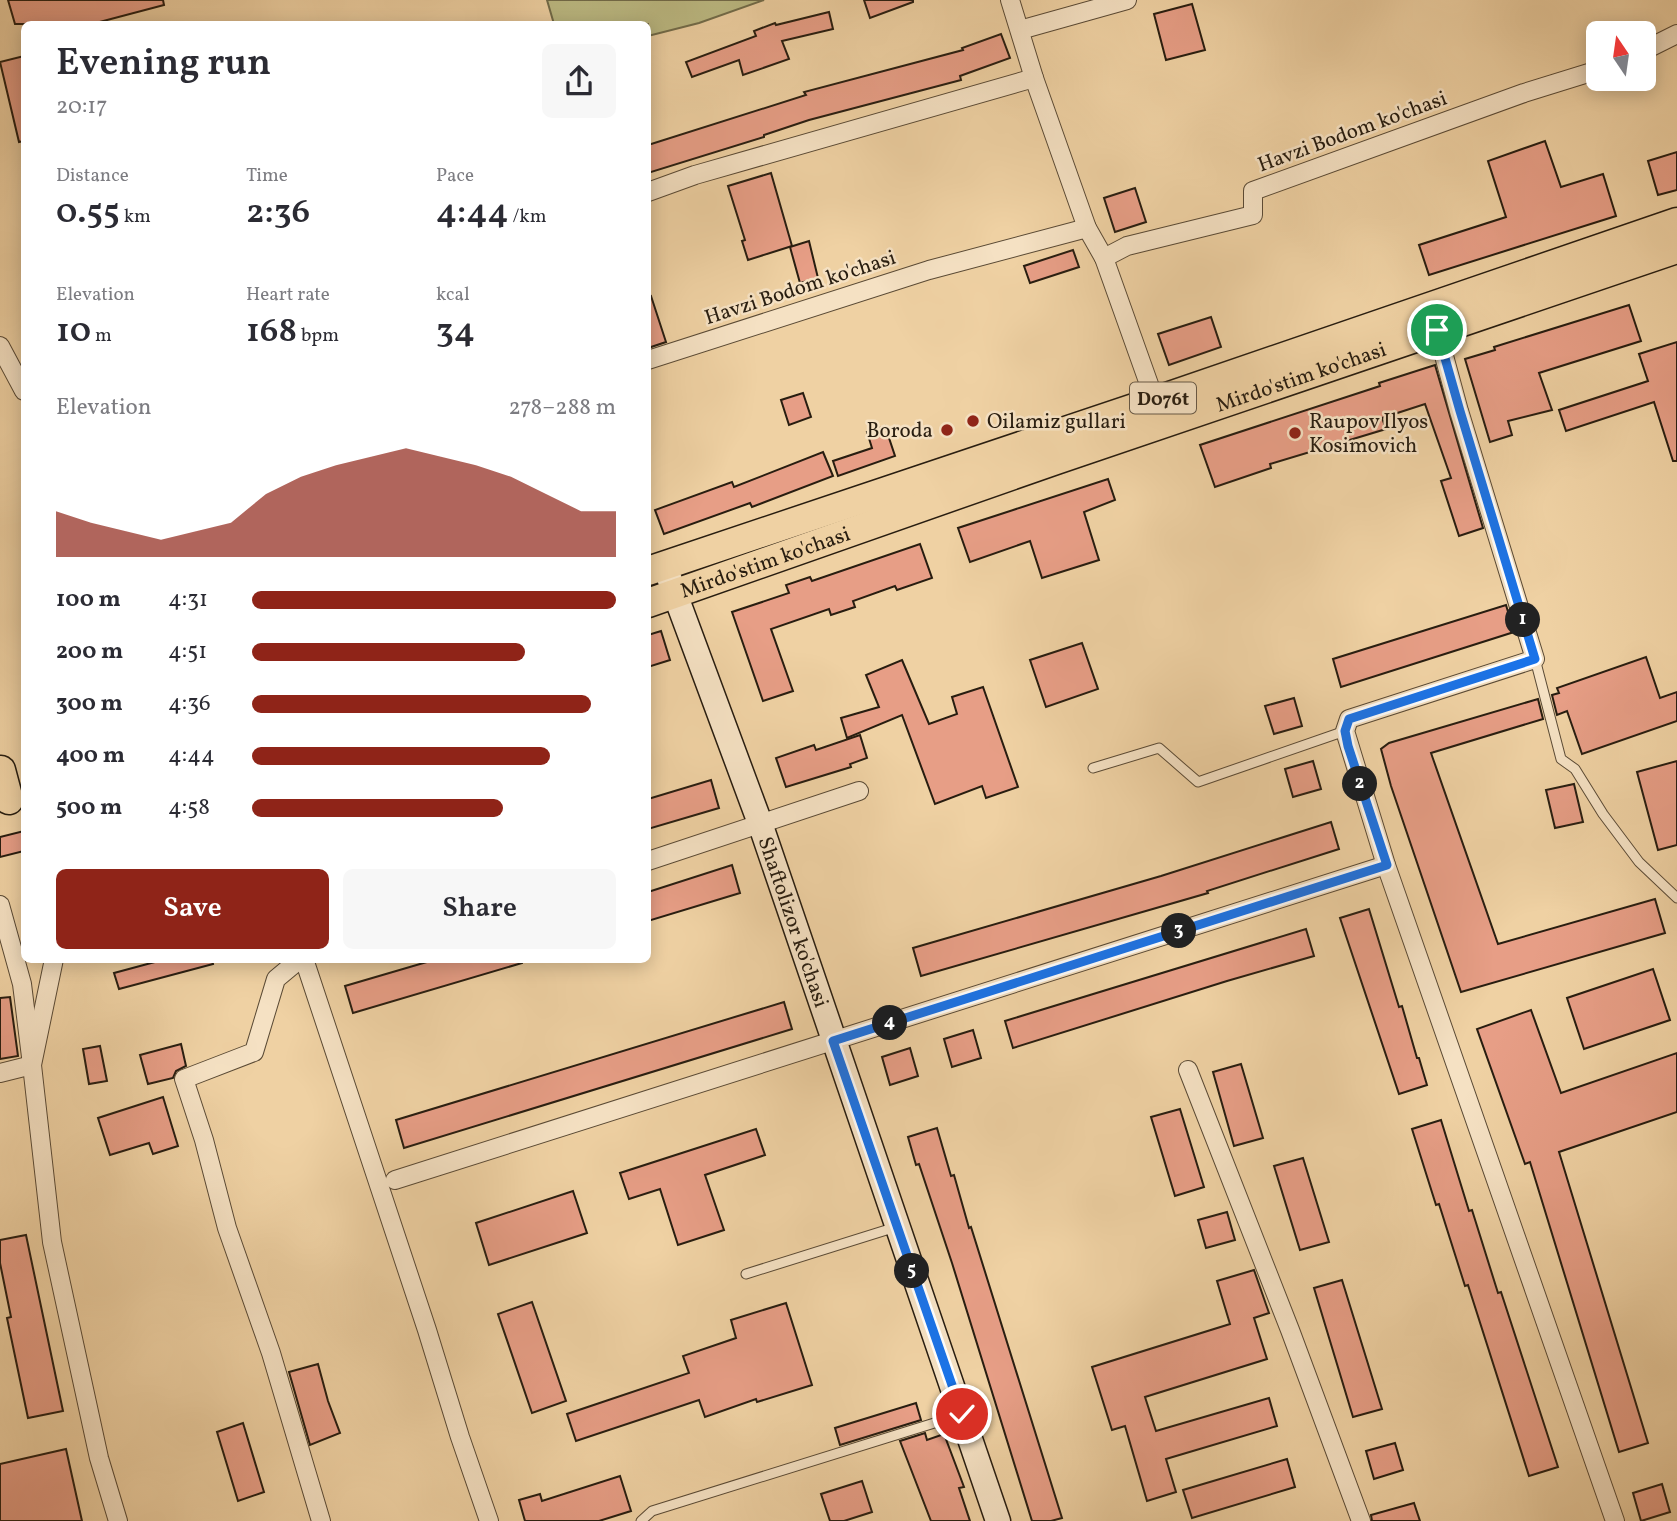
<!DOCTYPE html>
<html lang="en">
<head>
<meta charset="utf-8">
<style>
	:root { --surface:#fff; --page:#f7f7f7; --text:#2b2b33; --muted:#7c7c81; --accent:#8f2418 }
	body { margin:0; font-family:Vollkorn,serif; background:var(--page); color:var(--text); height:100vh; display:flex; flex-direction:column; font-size:26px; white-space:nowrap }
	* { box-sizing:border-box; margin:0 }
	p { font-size:23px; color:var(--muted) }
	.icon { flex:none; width:38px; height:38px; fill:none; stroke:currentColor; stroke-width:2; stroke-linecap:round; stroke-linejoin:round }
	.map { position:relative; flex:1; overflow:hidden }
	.side { position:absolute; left:21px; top:21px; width:630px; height:942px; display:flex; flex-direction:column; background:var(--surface); border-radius:10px; box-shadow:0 4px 18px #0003 }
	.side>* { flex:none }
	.needle { width:46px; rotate:347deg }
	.fabs { position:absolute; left:1586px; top:21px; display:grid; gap:14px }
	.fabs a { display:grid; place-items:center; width:70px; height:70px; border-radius:10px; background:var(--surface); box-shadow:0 4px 18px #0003; font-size:35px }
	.pin { position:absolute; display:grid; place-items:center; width:60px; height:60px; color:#fff; margin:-30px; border:4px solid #fff; border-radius:50%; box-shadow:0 2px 7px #0007 }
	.km { position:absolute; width:35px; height:35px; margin:-18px; border-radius:50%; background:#222; color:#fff; font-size:19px; line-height:35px; text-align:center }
	.round { display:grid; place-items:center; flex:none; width:74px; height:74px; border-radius:10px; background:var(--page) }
	.headline { display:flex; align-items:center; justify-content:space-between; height:119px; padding:0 35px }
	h1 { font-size:38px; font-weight:600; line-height:52px }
	.metrics { display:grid; grid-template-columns:repeat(3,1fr); gap:10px; height:119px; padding:7px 35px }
	.metrics div { display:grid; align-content:center }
	.metrics b { font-size:35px; font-weight:600 }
	.metrics small { font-size:19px; font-weight:400 }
	.metrics p { font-size:19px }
	.chart { height:196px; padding:14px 35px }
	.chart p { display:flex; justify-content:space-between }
	.chart svg { width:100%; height:126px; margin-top:7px; fill:var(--accent); opacity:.7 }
	.button { display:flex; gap:14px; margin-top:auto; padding:14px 35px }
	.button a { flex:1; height:80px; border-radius:10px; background:var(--accent); color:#fff; font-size:28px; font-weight:600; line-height:80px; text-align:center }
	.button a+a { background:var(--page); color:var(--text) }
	ul { padding:0 35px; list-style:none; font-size:23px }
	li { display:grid; grid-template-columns:112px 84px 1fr; align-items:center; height:52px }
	li i { height:18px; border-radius:9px; background:var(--accent) }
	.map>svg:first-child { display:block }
	.green { fill:#bcba83; stroke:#726c4a; stroke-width:2 }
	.building { fill:#e79e86; stroke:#281d10; stroke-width:2 }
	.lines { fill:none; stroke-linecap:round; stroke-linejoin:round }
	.lane-casing { stroke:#5a4a35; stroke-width:11 }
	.street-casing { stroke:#5a4a35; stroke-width:20 }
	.secondary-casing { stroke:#281d10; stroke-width:27 }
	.primary-casing { stroke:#281d10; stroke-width:31 }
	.lane { stroke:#f5e1c3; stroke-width:9 }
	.street { stroke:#f5e1c3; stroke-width:18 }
	.secondary { stroke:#f5e1c3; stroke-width:24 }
	.primary { stroke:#efd1a3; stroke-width:28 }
	.route-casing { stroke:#fff; stroke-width:14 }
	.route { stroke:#1a73e8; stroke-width:9 }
	.poi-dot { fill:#8f2418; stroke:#f5e1c3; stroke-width:2.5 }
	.labels { text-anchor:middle; stroke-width:5; stroke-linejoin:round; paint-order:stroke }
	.shield { fill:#f5e1c3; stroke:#665846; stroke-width:2 }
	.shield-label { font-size:19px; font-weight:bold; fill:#281d10 }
	.street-label { font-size:21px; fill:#281d10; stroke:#f5e1c3 }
	.poi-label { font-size:21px; fill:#281d10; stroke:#f5e1c3; text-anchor:start }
</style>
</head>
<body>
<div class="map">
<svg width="1677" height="1521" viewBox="0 0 1677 1521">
	<rect width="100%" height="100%" fill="#efd1a3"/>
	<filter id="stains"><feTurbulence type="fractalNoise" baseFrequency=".00286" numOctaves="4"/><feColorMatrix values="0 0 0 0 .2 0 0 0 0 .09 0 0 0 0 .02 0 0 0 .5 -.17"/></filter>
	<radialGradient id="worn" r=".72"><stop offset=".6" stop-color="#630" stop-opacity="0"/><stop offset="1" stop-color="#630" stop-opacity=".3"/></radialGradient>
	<path class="green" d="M547 0H764L699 23 648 36V24H554Z"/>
	<g class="building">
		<path d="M8 0H163L164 5 92 24H15Z"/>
		<path d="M864 0H913V2L870 18Z"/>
		<path d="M1192 4 1205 50 1166 60 1154 14Z"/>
		<path d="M829 12 833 29 782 41 789 59 743 75 739 60 692 77 686 62 756 36 754 31 775 23 776 25Z"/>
		<path d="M1001 34 1010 58 960 76 961 80 809 120 764 135V137L648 173V145L806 95 804 92 963 50 962 48Z"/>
		<path d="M24 56V141L19 142 0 62Z"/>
		<path d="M1545 141 1561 187 1603 174 1616 216 1429 275 1419 245 1506 217 1488 161Z"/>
		<path d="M1677 152V190L1658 195 1648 161Z"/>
		<path d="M771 173 792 246 748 260 742 241 745 240 728 186Z"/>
		<path d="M1135 188 1146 222 1115 232 1104 198Z"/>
		<path d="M809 241 818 278 800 283 790 247Z"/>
		<path d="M1073 250 1079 267 1030 283 1024 266Z"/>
		<path d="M651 296 666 342 648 348V297Z"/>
		<path d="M1629 305 1641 341 1539 373 1552 410 1508 421 1512 435 1490 442 1465 359 1495 350 1494 347Z"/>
		<path d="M1211 317 1221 347 1169 365 1158 334Z"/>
		<path d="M1677 342V461H1673L1654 402 1566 431 1559 410 1648 381 1639 354Z"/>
		<path d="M1435 365 1483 528 1459 536 1441 481 1451 478 1425 404 1382 418 1386 429 1270 464 1271 468 1215 487 1200 445 1380 386 1379 383Z"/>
		<path d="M803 393 811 417 789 425 781 400Z"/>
		<path d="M885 426 895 456 838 476 833 461 872 448 867 432Z"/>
		<path d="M823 452 833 476 752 507 750 503 664 534 655 510 732 482 734 487Z"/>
		<path d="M1108 479 1115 500 1084 512 1099 560 1042 578 1030 541 970 562 958 528Z"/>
		<path d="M920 544 932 578 897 590 895 586 853 601 855 607 831 615 829 609 771 629 793 691 763 701 732 612 789 593 786 585 810 577 812 581Z"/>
		<path d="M1506 605 1514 632 1341 687 1333 659Z"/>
		<path d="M661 631 670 660 648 667V635Z"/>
		<path d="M1082 643 1098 689 1046 707 1030 660Z"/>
		<path d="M1646 657 1660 698 1677 692V721L1582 754 1567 711 1557 715 1552 695 1559 693 1557 688Z"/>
		<path d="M902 660 929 724 957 714 952 697 983 687 1018 787 986 798 982 786 935 804 902 715 847 738 841 718 879 707 866 675Z"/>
		<path d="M1294 698 1302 726 1274 734 1265 706Z"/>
		<path d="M1538 699 1543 719 1431 753 1498 944 1655 899 1665 933 1461 992 1391 786 1381 749 1389 743Z"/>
		<path d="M860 735 867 758 850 764 851 767 786 787 776 758 814 745 816 750Z"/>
		<path d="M1313 761 1321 789 1293 797 1285 769Z"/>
		<path d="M1677 761V845L1658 850 1637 772Z"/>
		<path d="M711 780 719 808 648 829V799Z"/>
		<path d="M1574 784 1583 822 1555 828 1546 790Z"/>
		<path d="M1331 822 1339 849 1207 891 1208 893 921 976 913 948 1161 876Z"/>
		<path d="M24 831V851L0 857V837Z"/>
		<path d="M732 865 740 893 648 921V892Z"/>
		<path d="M1369 909 1399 1007 1402 1006 1417 1058H1419L1427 1085 1399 1094 1340 918Z"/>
		<path d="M1306 929 1314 956 1227 981 1013 1048 1005 1021Z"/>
		<path d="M166 959H212L213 964 119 989 114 973Z"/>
		<path d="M437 959H522V963L353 1013 345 986Z"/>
		<path d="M1653 969 1670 1020 1584 1049 1567 998Z"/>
		<path d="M10 997 18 1056 0 1059V998Z"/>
		<path d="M784 1002 792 1029 404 1148 396 1120Z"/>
		<path d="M1531 1010 1561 1093 1677 1053V1112L1559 1152 1648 1443 1619 1452 1530 1162 1525 1164 1477 1029Z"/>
		<path d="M973 1030 981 1058 952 1067 944 1039Z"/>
		<path d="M181 1044 186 1066 176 1071 173 1078 148 1084 140 1055Z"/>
		<path d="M100 1046 107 1081 89 1084 83 1049Z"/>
		<path d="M910 1048 918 1076 890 1085 882 1057Z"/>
		<path d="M1241 1064 1263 1138 1234 1146 1213 1072Z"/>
		<path d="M163 1097 178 1146 153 1154 149 1143 110 1155 98 1118Z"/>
		<path d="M1180 1109 1204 1187 1175 1196 1151 1117Z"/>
		<path d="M1441 1120 1469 1211 1472 1210 1498 1293 1501 1292 1558 1467 1529 1476 1468 1285 1465 1286 1439 1204 1436 1205 1412 1129Z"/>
		<path d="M937 1128 951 1176 954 1175 969 1228 971 1227 1062 1518 1051 1521H1032L952 1263 919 1164 916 1165 908 1137Z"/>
		<path d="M756 1129 765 1155 705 1175 724 1230 678 1245 660 1189 629 1199 620 1173Z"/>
		<path d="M1303 1158 1329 1242 1300 1250 1274 1166Z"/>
		<path d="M573 1191 587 1233 489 1265 476 1223Z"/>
		<path d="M1227 1212 1235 1240 1206 1248 1198 1220Z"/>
		<path d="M26 1235 63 1411 28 1418 7 1318 11 1317 0 1263V1240Z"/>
		<path d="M1254 1270 1269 1313 1254 1318 1267 1359 1145 1397 1156 1431 1269 1398 1277 1426 1166 1459 1176 1492 1147 1501 1125 1426 1112 1430 1092 1367 1230 1324 1217 1281Z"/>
		<path d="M1342 1280 1382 1409 1353 1417 1314 1288Z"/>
		<path d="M532 1302 566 1401 532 1413 498 1314Z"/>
		<path d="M786 1303 812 1385 757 1402 756 1399 705 1417 699 1400 576 1441 567 1414 689 1373 683 1356 736 1338 731 1320Z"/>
		<path d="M318 1364 328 1401 340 1433 310 1445 289 1372Z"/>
		<path d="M916 1403 921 1420 840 1445 835 1428Z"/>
		<path d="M243 1423 264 1492 238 1501 217 1432Z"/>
		<path d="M925 1433 927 1440 944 1434 964 1487 959 1488 970 1521H931L900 1441Z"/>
		<path d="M1395 1443 1403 1470 1374 1479 1366 1451Z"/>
		<path d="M66 1449 82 1521H0V1464Z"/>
		<path d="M1287 1459 1295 1487 1192 1518 1183 1490Z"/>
		<path d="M620 1476 631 1511 599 1521H525L519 1500 540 1494 542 1501Z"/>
		<path d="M862 1481 872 1512 844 1521H830L821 1494Z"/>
		<path d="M1662 1484 1670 1512 1641 1521 1633 1493Z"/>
		<path d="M1414 1503 1420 1521H1372L1371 1515Z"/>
	</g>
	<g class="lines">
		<g class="lane-casing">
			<g id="lane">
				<path d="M1535 659 1561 759 1575 769 1603 814 1639 862 1677 898"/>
				<path d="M1093 768 1159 748 1198 782 1345 731"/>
				<path d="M746 1274 896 1227"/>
				<path d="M641 1521 652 1511 960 1415"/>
			</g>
		</g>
		<g class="street-casing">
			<g id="street">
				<path d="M1010 0 1034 78 1087 228 1104 258 1155 401"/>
				<path d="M1020 30 1127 0"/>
				<path d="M1643 51 1677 34"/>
				<path d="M648 192 695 175 1034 78"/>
				<path d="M1104 258 1127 246 1253 215V191L1524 93 1598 70"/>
				<path d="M1437 330 1459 411 1535 659 1349 719 1345 731 1386 865 1615 1521"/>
				<path d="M0 346 24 391"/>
				<path d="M648 360 929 270 1087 228"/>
				<path d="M648 861 859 791"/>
				<path d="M0 905 22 984 32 1065 0 1073"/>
				<path d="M54 959 32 1065 52 1242 99 1458 118 1521"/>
				<path d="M300 959 276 979 254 1052 184 1079 204 1140 227 1228 271 1353 321 1521"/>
				<path d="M304 959 427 1330 460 1437 489 1521"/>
				<path d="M1188 1070 1290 1330 1361 1521"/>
				<path d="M395 1180 1386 865"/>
			</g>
		</g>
		<g class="secondary-casing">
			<g id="secondary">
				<path id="s1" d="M668 575 760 823 998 1521"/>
			</g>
		</g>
		<g class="primary-casing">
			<g id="primary">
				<path d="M648 571 1155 401 1677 222"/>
				<path id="s2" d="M648 603 1056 460 1677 249"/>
				<path d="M1 770 9 800"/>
			</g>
		</g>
		<use href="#lane" class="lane"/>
		<use href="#street" class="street"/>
		<use href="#secondary" class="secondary"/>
		<use href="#primary" class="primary"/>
	</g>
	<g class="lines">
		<g class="route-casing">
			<path id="route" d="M962 1414 833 1041 1387 865 1348 746 1345 731 1349 719 1535 659 1460 411 1437 330"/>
		</g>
		<use href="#route" class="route"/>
	</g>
	<g class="poi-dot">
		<circle cx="973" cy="421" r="7"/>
		<circle cx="947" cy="430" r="7"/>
		<circle cx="1295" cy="433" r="7"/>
	</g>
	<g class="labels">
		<rect class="shield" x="1130" y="382.5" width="66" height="31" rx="5"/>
		<g class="shield-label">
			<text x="1163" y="405">D076t</text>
		</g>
		<g class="street-label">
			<text transform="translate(1352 131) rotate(-20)" y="7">Havzi Bodom ko'chasi</text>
			<text transform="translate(800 287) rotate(-18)" y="7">Havzi Bodom ko'chasi</text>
			<text dy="7" stroke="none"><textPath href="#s2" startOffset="691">Mirdo'stim ko'chasi</textPath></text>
			<text dy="7" stroke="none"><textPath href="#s2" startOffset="124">Mirdo'stim ko'chasi</textPath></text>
			<text dy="7" stroke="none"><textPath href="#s1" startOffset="369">Shaftolizor ko'chasi</textPath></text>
		</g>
		<g class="poi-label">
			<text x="987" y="428">Oilamiz gullari</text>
			<text x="1309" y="428">Raupov Ilyos<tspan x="1309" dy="24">Kosimovich</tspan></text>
			<text x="933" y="437" text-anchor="end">Boroda</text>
		</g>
	</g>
	<rect width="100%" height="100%" filter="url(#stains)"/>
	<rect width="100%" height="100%" fill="url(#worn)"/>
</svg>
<div class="fabs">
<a><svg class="needle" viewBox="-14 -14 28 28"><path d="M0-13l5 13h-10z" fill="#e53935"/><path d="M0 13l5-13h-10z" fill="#7c7c81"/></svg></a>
</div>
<div class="pin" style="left:1437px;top:330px;background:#1e9e55"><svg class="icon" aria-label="arrive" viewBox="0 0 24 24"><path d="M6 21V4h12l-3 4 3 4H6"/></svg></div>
<div class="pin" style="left:962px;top:1414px;background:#d93025"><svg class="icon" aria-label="check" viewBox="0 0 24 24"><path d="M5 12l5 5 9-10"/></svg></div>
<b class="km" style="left:1523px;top:620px">1</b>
<b class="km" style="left:1360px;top:784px">2</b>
<b class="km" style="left:1179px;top:931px">3</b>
<b class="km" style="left:890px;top:1023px">4</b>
<b class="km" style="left:912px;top:1271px">5</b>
<section class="side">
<div class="headline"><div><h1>Evening run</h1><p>20:17</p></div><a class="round"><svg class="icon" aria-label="share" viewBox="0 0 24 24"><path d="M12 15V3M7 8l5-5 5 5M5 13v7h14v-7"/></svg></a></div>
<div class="metrics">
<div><p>Distance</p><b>0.55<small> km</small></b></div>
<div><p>Time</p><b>2:36</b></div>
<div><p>Pace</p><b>4:44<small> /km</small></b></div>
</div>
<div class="metrics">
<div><p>Elevation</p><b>10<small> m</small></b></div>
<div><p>Heart rate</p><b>168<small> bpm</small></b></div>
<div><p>kcal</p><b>34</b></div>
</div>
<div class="chart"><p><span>Elevation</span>278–288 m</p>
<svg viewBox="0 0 160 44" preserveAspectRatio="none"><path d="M0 44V28L10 32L20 35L30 38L40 35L50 32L60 22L70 16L80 12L90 9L100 6L110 9L120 12L130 16L140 22L150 28L160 28V44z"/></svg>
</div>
<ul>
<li><b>100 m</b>4:31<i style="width:100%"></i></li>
<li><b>200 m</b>4:51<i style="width:75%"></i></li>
<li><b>300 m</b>4:36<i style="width:93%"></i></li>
<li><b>400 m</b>4:44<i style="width:82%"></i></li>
<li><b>500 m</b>4:58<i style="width:69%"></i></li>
</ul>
<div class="button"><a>Save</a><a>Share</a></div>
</section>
</div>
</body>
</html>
